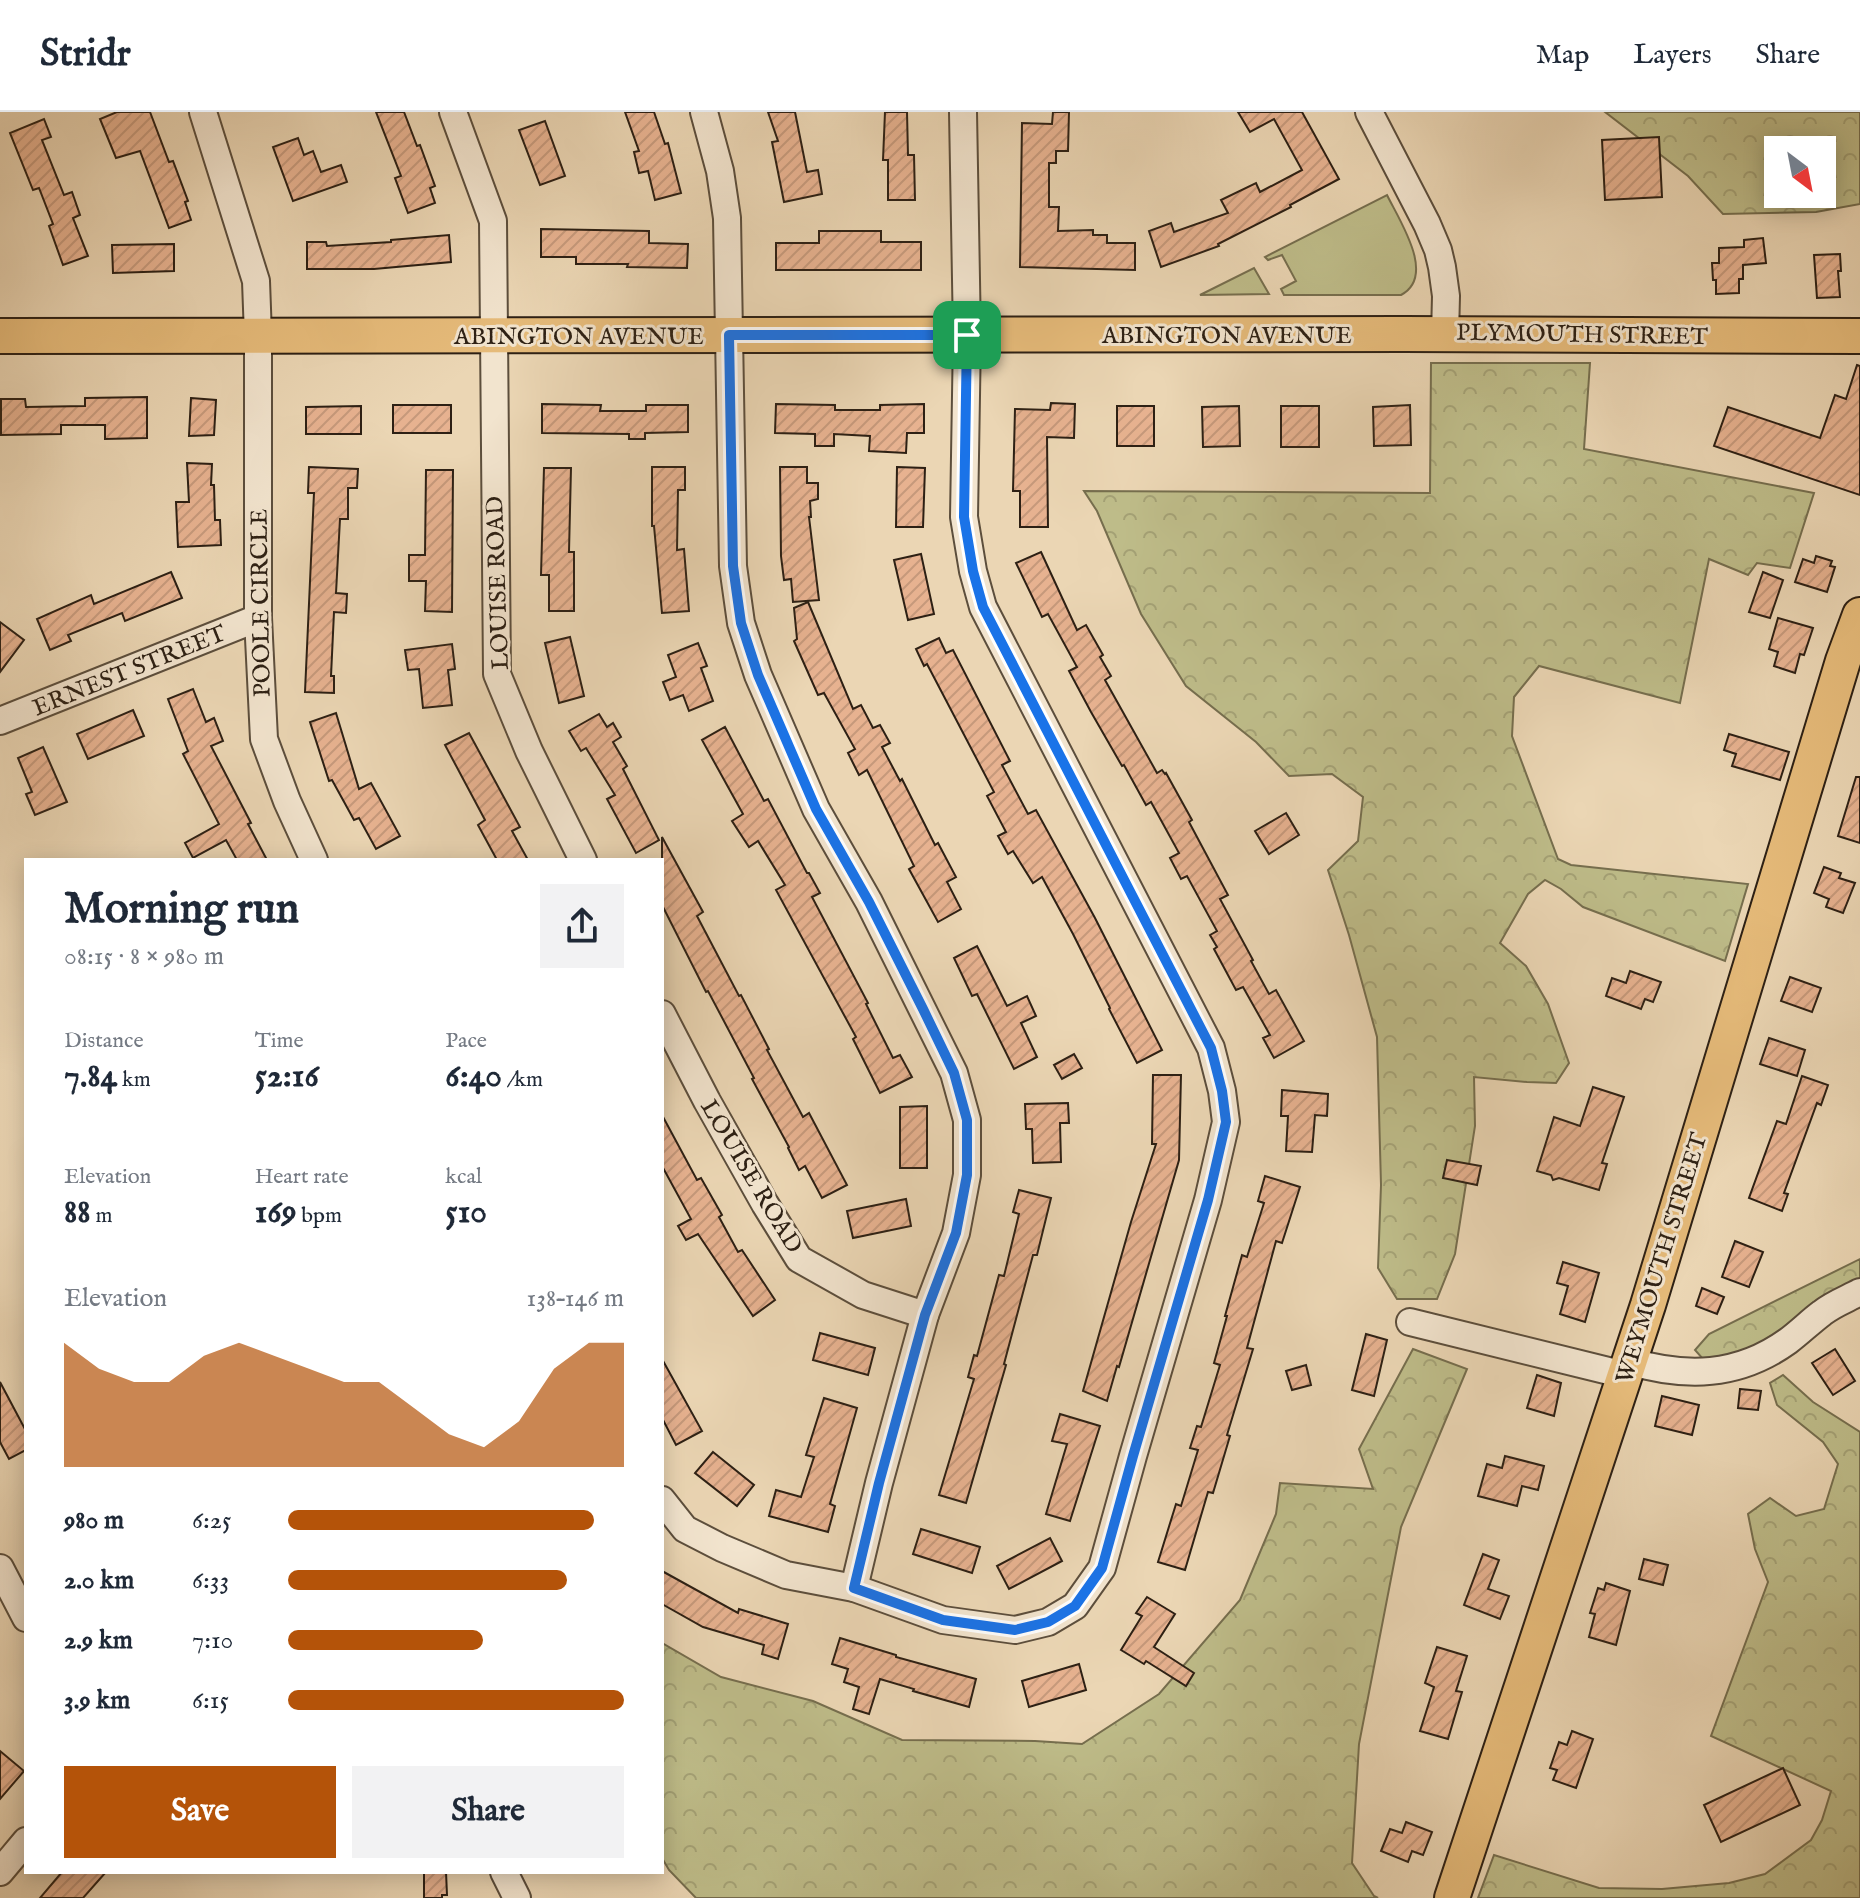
<!DOCTYPE html>
<html lang="en">
<head>
<meta charset="utf-8">
<style>
	:root { --surface:#fff; --page:#f2f2f3; --text:#1f2937; --muted:#747a83; --line:#e0e1e3; --accent:#b45309 }
	body { margin:0; font-family:"IM FELL English",serif; background:var(--page); color:var(--text); height:100vh; display:flex; flex-direction:column; font-size:30px; white-space:nowrap }
	* { box-sizing:border-box; margin:0 }
	p { font-size:26px; color:var(--muted) }
	.icon { flex:none; width:44px; height:44px; fill:none; stroke:currentColor; stroke-width:2; stroke-linecap:round; stroke-linejoin:round }
	.map { position:relative; flex:1; overflow:hidden }
	.side { position:absolute; left:24px; top:746px; width:640px; height:1016px; display:flex; flex-direction:column; background:var(--surface); border-radius:0px; box-shadow:0 4px 20px #0003 }
	.side>* { flex:none }
	.needle { width:52px; rotate:148deg }
	.controls { position:absolute; left:1764px; top:24px; display:grid; gap:16px }
	.controls a { display:grid; place-items:center; width:72px; height:72px; border-radius:0px; background:var(--surface); box-shadow:0 4px 20px #0003; font-size:40px }
	.pin { position:absolute; display:grid; place-items:center; width:68px; height:68px; color:#fff; margin:-34px; border-radius:16px; box-shadow:0 4px 12px #0006 }
	.round { display:grid; place-items:center; flex:none; width:84px; height:84px; border-radius:0px; background:var(--page) }
	.overview { display:flex; align-items:center; justify-content:space-between; height:136px; padding:0 40px }
	h1 { font-size:44px; font-weight:700; line-height:60px }
	.metrics { display:grid; grid-template-columns:repeat(3,1fr); gap:12px; height:136px; padding:8px 40px }
	.metrics div { display:grid; align-content:center }
	.metrics b { font-size:34px; font-weight:700 }
	.metrics small { font-size:22px; font-weight:400 }
	.metrics p { font-size:22px }
	.chart { height:224px; padding:16px 40px }
	.chart p { display:flex; justify-content:space-between }
	.chart svg { width:100%; height:144px; margin-top:8px; fill:var(--accent); opacity:.7 }
	.primary-button { display:flex; gap:16px; margin-top:auto; padding:16px 40px }
	.primary-button a { flex:1; height:92px; border-radius:0px; background:var(--accent); color:#fff; font-size:32px; font-weight:700; line-height:92px; text-align:center }
	.primary-button a+a { background:var(--page); color:var(--text) }
	ul { padding:0 40px; list-style:none; font-size:26px }
	li { display:grid; grid-template-columns:128px 96px 1fr; align-items:center; height:60px }
	li i { height:20px; border-radius:10px; background:var(--accent) }
	header { display:flex; align-items:center; gap:48px; box-sizing:border-box; height:112px; padding:0 40px; background:var(--surface); border-bottom:2px solid var(--line) }
	header strong { font-size:38px }
	nav { display:flex; gap:44px; margin-inline-start:auto; font-size:28px }
	.map>svg:first-child { display:block }
	.green { fill:#bebc89; stroke:#766e4e; stroke-width:2 }
	.forest { fill:url(#forest-crowns); stroke:#766e4e; stroke-width:2; fill-rule:evenodd }
	.building { fill:url(#building-hatch); stroke:#2d2014; stroke-width:2 }
	.lines { fill:none; stroke-linecap:round; stroke-linejoin:round }
	.minor-casing { stroke:#5c4e3c; stroke-width:30 }
	.major-casing { stroke:#2d2014; stroke-width:38 }
	.minor { stroke:#f2e4ce; stroke-width:26 }
	.major { stroke:#e6bb7a; stroke-width:34 }
	.route-casing { stroke:#fff; stroke-width:16 }
	.route { stroke:#1a73e8; stroke-width:10 }
	.labels { text-anchor:middle; stroke-width:6; stroke-linejoin:round; paint-order:stroke }
	.street-label { font-size:24px; fill:#2d2014; stroke:#f2e4ce }
</style>
</head>
<body>
<header>
<strong>Stridr</strong>
<nav><a>Map</a><a>Layers</a><a>Share</a></nav>
</header>
<div class="map">
<svg width="1860" height="1786" viewBox="0 0 1860 1786">
	<defs>
		<pattern id="forest-crowns" width="20" height="18" patternUnits="userSpaceOnUse" patternTransform="scale(2)"><rect width="20" height="18" fill="#bebc89"/><path d="M2 6a3 3 0 1 1 6 0M12 15a3 3 0 1 1 6 0" fill="none" stroke="#a4a175"/></pattern>
		<pattern id="building-hatch" width="6" height="6" patternUnits="userSpaceOnUse" patternTransform="scale(2)"><rect width="6" height="6" fill="#e7b290"/><path d="M-1 1l2-2M0 6l6-6M5 7l2-2" fill="none" stroke="#c6997b"/></pattern>
	</defs>
	<rect width="100%" height="100%" fill="#ebd6b4"/>
	<filter id="stains"><feTurbulence type="fractalNoise" baseFrequency=".0025" numOctaves="4"/><feColorMatrix values="0 0 0 0 .2 0 0 0 0 .09 0 0 0 0 .02 0 0 0 .5 -.17"/></filter>
	<radialGradient id="worn" r=".72"><stop offset=".6" stop-color="#630" stop-opacity="0"/><stop offset="1" stop-color="#630" stop-opacity=".3"/></radialGradient>
	<g class="green">
		<path d="M1387 83C1399 108 1437 164 1401 183H1284L1281 177 1296 169 1282 143 1268 148 1265 145Z"/>
		<path d="M1254 156 1269 182 1200 183Z"/>
	</g>
	<g class="forest">
		<path d="M1605 0H1860V92L1816 100 1723 102 1688 64ZM1778 38H1822V82H1778Z"/>
		<path d="M1431 251H1590L1584 337 1814 381 1790 456 1757 451 1748 463 1709 447 1680 591 1539 554 1514 585 1512 624 1558 747 1571 753 1748 772 1725 849 1583 795 1561 777 1545 768 1528 782 1500 831 1526 854 1548 892 1569 951 1556 971 1527 970 1474 965 1475 1014 1455 1142 1437 1187H1397L1378 1156 1381 1073 1377 925 1349 823 1328 758 1358 729 1363 685 1332 662 1289 664 1256 630 1186 574 1141 502 1097 399 1084 379 1430 381Z"/>
		<path d="M1860 1147V1169L1814 1190 1774 1225 1732 1244 1703 1247 1695 1238 1709 1222Z"/>
		<path d="M1413 1237 1467 1257 1401 1415 1359 1632 1352 1751 1374 1784 1378 1786H696L669 1758 662 1746V1531L721 1565 813 1589 902 1628 1035 1629 1082 1632 1159 1582 1240 1488 1276 1402 1280 1371 1373 1377 1359 1337Z"/>
		<path d="M1783 1263 1813 1290 1860 1320V1786H1478L1494 1743 1599 1776 1662 1777 1729 1771 1765 1762 1811 1728 1822 1708 1831 1679 1711 1624 1768 1470 1755 1437 1748 1402 1770 1386 1796 1404 1824 1397 1838 1352 1823 1330 1777 1293 1770 1271Z"/>
	</g>
	<g class="building">
		<path d="M117 0H150L169 50 173 49 188 89 185 90 191 108 169 116 140 39 116 46 100 7Z"/>
		<path d="M376 0H404L417 34 420 33 435 74 430 76 435 91 408 101 395 66 401 64Z"/>
		<path d="M625 0H654L665 32 668 31 681 81 655 88 648 59 639 61 634 40 639 39Z"/>
		<path d="M768 0H795L807 60 818 58 822 82 784 90 772 30 778 29Z"/>
		<path d="M885 0H907L908 43H914L915 88H888V48H883Z"/>
		<path d="M1053 0H1069L1068 39H1056V51H1049V95H1059L1058 119 1093 118V123H1107V131H1135V158L1020 155 1022 11 1052 12Z"/>
		<path d="M1238 0H1302L1339 67 1290 93 1291 95 1218 132 1219 134 1161 155 1149 119 1171 111 1174 120 1228 101 1221 88 1256 71 1260 80 1302 58 1274 7 1250 20Z"/>
		<path d="M44 7 51 25 42 28 64 83 72 80 80 103 73 106 88 144 63 153 49 114 53 112 39 76 33 78 10 21Z"/>
		<path d="M545 9 565 64 540 73 519 18Z"/>
		<path d="M1659 25 1662 85 1605 88 1602 28Z"/>
		<path d="M298 26 304 43 313 39 321 60 341 53 347 70 293 89 273 35Z"/>
		<path d="M541 117 649 119V131L688 132 687 156 627 155 628 152H576V145H541Z"/>
		<path d="M819 119H881V130H921V158H776V131H819Z"/>
		<path d="M449 123 451 150 374 157H307V130H326L327 134 391 130V128Z"/>
		<path d="M1763 126 1766 151 1743 153V167H1739V181L1716 182V168H1713L1712 151H1719V136L1744 135V128Z"/>
		<path d="M174 132V159L113 161 112 133Z"/>
		<path d="M1840 142 1841 159H1838L1840 185 1817 186 1814 143Z"/>
		<path d="M1857 253 1860 254V383L1714 334 1728 295 1820 326 1835 283 1846 287Z"/>
		<path d="M147 285V326L105 327V313H61V322L1 323V287H25L26 295 85 294V286Z"/>
		<path d="M191 286 216 288 214 323 189 324Z"/>
		<path d="M1051 291 1075 292 1074 326 1047 325 1048 415H1020V379H1013L1015 297 1050 298Z"/>
		<path d="M542 292 601 293 600 299H646V293H688V320L645 321V327H629V322L542 321Z"/>
		<path d="M776 292 835 293V298H880V293L924 292V321H907L906 341 869 339 870 324 834 322V334H815V322L775 321Z"/>
		<rect x="393" y="293" width="58" height="28"/>
		<path d="M1410 293 1411 333 1374 334 1373 295Z"/>
		<path d="M361 294V322H306V295Z"/>
		<rect x="1117" y="294" width="37" height="40"/>
		<path d="M1239 294 1240 334 1203 335 1202 295Z"/>
		<rect x="1281" y="294" width="38" height="41"/>
		<path d="M187 351 212 352 211 373H214L215 408H220L221 433 178 435 176 390H189Z"/>
		<path d="M309 355 358 357 357 376H348V407H340L336 481 347 482 346 501 334 500 331 564H334V581L305 580 314 381H308Z"/>
		<path d="M652 355H685V378H678L677 438 684 437 689 499 662 501 654 414H652Z"/>
		<path d="M780 355H807V371H818V387L810 389 811 405H809L819 488 793 490 791 467 784 468 781 444Z"/>
		<path d="M897 355 925 356 923 415H896Z"/>
		<path d="M544 356H571L569 440H574V499H549V463H541Z"/>
		<path d="M426 358H453L452 500 425 499 426 469H409V443H425Z"/>
		<path d="M1041 440 1077 518 1086 513 1103 543 1100 545 1111 564 1105 568 1157 661 1162 658 1165 662 1166 661 1192 708 1189 710 1228 783 1220 787 1253 848 1251 849 1269 882 1276 878 1304 929 1274 946 1263 926 1270 923 1243 875 1236 878 1214 837 1217 835 1210 823 1217 819 1187 764 1181 767 1170 746 1179 741 1151 690 1146 693 1124 653 1122 654 1091 600 1069 559 1077 555 1048 502 1042 505 1016 451Z"/>
		<path d="M921 442 934 502 908 508 894 448Z"/>
		<path d="M1816 444 1832 449 1830 454 1835 455 1827 480 1795 470 1803 447 1814 451Z"/>
		<path d="M171 460 182 486 125 509 122 501 68 523 71 529 50 538 37 507 91 483 94 492Z"/>
		<path d="M1763 460 1783 468 1770 506 1749 500Z"/>
		<path d="M808 490 853 597 861 593 873 616 880 613 890 631 882 635 900 669 902 667 935 733 938 731 956 765 947 770 961 797 938 810 909 757 914 754 867 658 859 663 848 641 855 637 824 581 818 583 794 529 797 527 794 496Z"/>
		<path d="M1778 506 1813 516 1804 543 1800 542 1795 561 1774 554 1778 540 1769 537Z"/>
		<path d="M0 510 24 528 0 560Z"/>
		<path d="M570 525 584 584 559 591 545 531Z"/>
		<path d="M939 526 946 541 953 538 1010 649 1002 653 1028 702 1036 698 1095 806 1162 938 1137 951 1109 897 1110 896 1073 822 1042 765 1033 771 1013 739 1008 742 998 724 1006 720 987 684 994 680 927 552 924 554 916 537Z"/>
		<path d="M698 531 707 554 701 556 713 589 689 599 683 583 670 588 663 570 676 565 668 543Z"/>
		<path d="M452 532 455 557 448 558 452 593 423 596 419 557 408 558 405 538Z"/>
		<path d="M193 577 206 610 214 606 223 629 211 634 251 711 248 712 267 748H237L226 728 193 746 185 731 219 712 183 642 188 639 168 587Z"/>
		<path d="M133 598 144 624 88 647 77 622Z"/>
		<path d="M336 601 359 677 371 671 400 724 376 737 359 706 354 708 332 668 329 669 310 610Z"/>
		<path d="M599 602 607 615 613 611 621 625 613 630 627 654 623 657 659 728 636 741 607 687 615 683 586 636 581 639 569 619Z"/>
		<path d="M725 615 764 689 768 687 807 761H809L820 781 812 785 868 891 866 892 893 946 900 943 912 965 880 981 853 927 856 925 776 778 785 773 758 729 749 735 732 709 743 702 702 628Z"/>
		<path d="M469 621 520 715 512 719 528 748H497L478 713 485 708 445 633Z"/>
		<path d="M1729 622 1789 640 1780 668 1732 654 1736 642 1724 638Z"/>
		<path d="M43 635 67 690 35 703 26 682 32 680 18 646Z"/>
		<path d="M1856 665H1860V731L1838 724Z"/>
		<path d="M1286 701 1299 723 1269 742 1255 719Z"/>
		<path d="M662 725 703 800 697 804 739 884 741 883 769 937 767 938 803 1005 809 1001 847 1073 822 1086 805 1054 799 1058 788 1036 789 1035 752 967 754 966 708 879 706 880 662 793Z"/>
		<path d="M1824 755 1841 761 1839 766 1855 771 1843 801 1826 795 1829 787 1814 781Z"/>
		<path d="M977 834 1007 894 1027 884 1036 904 1021 911 1037 945 1014 957 977 882 972 884 954 846Z"/>
		<path d="M1630 859 1661 870 1653 890 1645 887 1641 897 1606 884 1612 866 1626 871Z"/>
		<path d="M1790 865 1821 876 1812 900 1781 889Z"/>
		<path d="M1769 926 1805 938 1797 964 1760 952Z"/>
		<path d="M1074 942 1082 956 1062 967 1054 953Z"/>
		<path d="M1153 963H1181L1179 1048 1119 1255 1117 1254 1107 1289 1083 1279 1131 1110 1156 1032H1152Z"/>
		<path d="M1802 964 1828 973 1821 993 1817 991 1784 1081 1788 1082 1782 1099 1749 1086 1777 1009 1786 1012Z"/>
		<path d="M1593 975 1624 985 1602 1051 1607 1052 1599 1078 1559 1066 1553 1068 1551 1063 1537 1059 1554 1005 1580 1014Z"/>
		<path d="M1282 978 1328 982 1327 1004 1315 1003 1312 1040 1286 1039 1288 1004H1281Z"/>
		<path d="M1068 991 1069 1011H1060L1061 1050 1033 1051 1032 1017H1026L1025 992Z"/>
		<path d="M927 994V1056H900V995Z"/>
		<path d="M662 1003 697 1068 701 1066 722 1103 719 1105 738 1140 742 1138 775 1188 753 1204 698 1122 686 1128 678 1114 691 1107 662 1054Z"/>
		<path d="M1447 1048 1481 1054 1477 1073 1443 1066Z"/>
		<path d="M1265 1064 1300 1075 1282 1131 1276 1129 1247 1236 1253 1237 1227 1323 1230 1324 1213 1381 1208 1380 1185 1458 1158 1450 1176 1392 1181 1394 1198 1338 1190 1336 1197 1314 1201 1315 1220 1253 1214 1251 1227 1204H1225L1242 1143 1247 1145 1264 1091 1258 1089Z"/>
		<path d="M1019 1078 1051 1086 1037 1143H1033L1004 1252 1006 1253 966 1391 939 1383 974 1267 968 1265 974 1243 977 1244 999 1163 1004 1164 1019 1102 1013 1100Z"/>
		<path d="M906 1087 911 1114 853 1126 847 1099Z"/>
		<path d="M1735 1129 1763 1140 1749 1175 1722 1165Z"/>
		<path d="M1563 1150 1599 1161 1585 1210 1560 1202 1568 1174 1557 1171Z"/>
		<path d="M1702 1176 1724 1185 1717 1202 1696 1194Z"/>
		<path d="M820 1221 875 1236 868 1263 813 1248Z"/>
		<path d="M1366 1222 1387 1228 1374 1284 1352 1278Z"/>
		<path d="M1835 1237 1855 1269 1833 1283 1812 1251Z"/>
		<path d="M662 1247 702 1319 676 1333 662 1306Z"/>
		<path d="M1306 1253 1311 1273 1292 1278 1286 1259Z"/>
		<path d="M1537 1263 1561 1271 1554 1304 1527 1296Z"/>
		<path d="M0 1270 26 1319V1338L9 1347 0 1330Z"/>
		<path d="M1740 1277 1761 1279 1758 1298 1738 1296Z"/>
		<path d="M1662 1284 1699 1293 1692 1323 1655 1314Z"/>
		<path d="M824 1286 857 1296 830 1392 835 1394 828 1420 769 1404 776 1378 801 1385 814 1345 806 1343Z"/>
		<path d="M1060 1302 1100 1314 1070 1409 1046 1402 1067 1332 1052 1329Z"/>
		<path d="M713 1340 754 1373 737 1394 695 1361Z"/>
		<path d="M1505 1344 1544 1354 1538 1378 1522 1374 1517 1394 1478 1384 1487 1352 1502 1356Z"/>
		<path d="M921 1417 980 1435 972 1461 913 1442Z"/>
		<path d="M1050 1426 1062 1449 1009 1477 997 1454Z"/>
		<path d="M1483 1442 1499 1448 1488 1477 1509 1484 1500 1507 1464 1493Z"/>
		<path d="M1644 1447 1668 1453 1663 1473 1639 1467Z"/>
		<path d="M662 1459 738 1501 739 1497 788 1512 778 1547 762 1542 764 1533 703 1515 662 1492Z"/>
		<path d="M1606 1471 1630 1479 1616 1533 1589 1525 1595 1502 1590 1501 1598 1476 1604 1478Z"/>
		<path d="M1147 1485 1175 1502 1154 1535 1194 1561 1186 1574 1146 1549 1144 1552 1121 1538 1142 1504 1136 1501Z"/>
		<path d="M840 1526 896 1543V1545L976 1567 969 1595 913 1579 914 1577 880 1567 869 1602 853 1597 859 1575 844 1570 848 1557 832 1552Z"/>
		<path d="M1437 1535 1467 1544 1456 1579 1462 1580 1448 1627 1420 1619 1434 1575 1425 1571Z"/>
		<path d="M1079 1552 1086 1578 1029 1595 1022 1569Z"/>
		<path d="M1572 1619 1593 1627 1576 1676 1553 1668 1557 1658 1550 1656 1559 1630 1567 1633Z"/>
		<path d="M0 1639 24 1659 0 1687Z"/>
		<path d="M1783 1656 1800 1693 1721 1730 1704 1693Z"/>
		<path d="M1406 1710 1432 1720 1423 1743 1412 1739 1408 1750 1381 1739 1390 1717 1402 1721Z"/>
		<path d="M62 1760H106L83 1786H40Z"/>
		<path d="M424 1760H446L447 1783H442V1786H424Z"/>
	</g>
	<g class="lines">
		<g class="minor-casing">
			<g id="minor">
				<path d="M203 0 256 169 258 224V506L264 627 287 689 314 748"/>
				<path d="M453 0 493 109 497 562 529 639 583 748"/>
				<path d="M704 0 720 59 727 106 733 454 741 511 758 563 816 697 869 790 954 961 967 1008V1063L956 1121 925 1203 879 1371 854 1476"/>
				<path d="M1369 0 1427 112 1438 138 1442 155 1446 184 1445 223"/>
				<path d="M0 609 258 506"/>
				<path d="M662 902 707 989 765 1092 799 1147 863 1183 925 1203"/>
				<path d="M1410 1210 1625 1263"/>
				<path d="M1628 1249C1686 1266 1738 1265 1788 1229 1800 1220 1810 1210 1822 1201 1833 1192 1847 1187 1860 1180"/>
				<path d="M662 1388 685 1417 722 1436 786 1463 854 1476 943 1508 1015 1518 1048 1510 1075 1494 1102 1456 1133 1344 1208 1088 1226 1010 1222 979 1211 936 983 495 973 459 964 405 967 223 963 0"/>
				<path d="M0 1456 26 1506"/>
				<path d="M0 1760 26 1729"/>
				<path d="M504 1760 517 1786"/>
			</g>
		</g>
		<g class="major-casing">
			<g id="major">
				<path d="M0 224 1403 222 1860 224"/>
				<path d="M1452 1786 1648 1193 1843 549 1860 503"/>
			</g>
		</g>
		<use href="#minor" class="minor"/>
		<use href="#major" class="major"/>
	</g>
	<g class="lines">
		<g class="route-casing">
			<path id="route" d="M729 223H967L964 405 973 459 983 495 1211 936 1222 979 1226 1010 1208 1088 1133 1344 1102 1456 1075 1494 1048 1510 1015 1518 943 1508 854 1476 879 1371 925 1203 956 1121 967 1063V1008L954 961 923 897 869 790 816 697 758 563 741 511 733 454Z"/>
		</g>
		<use href="#route" class="route"/>
	</g>
	<g class="labels">
		<g class="street-label">
			<text transform="translate(1582 222) rotate(1)" y="8">PLYMOUTH STREET</text>
			<text x="1227" y="231">ABINGTON AVENUE</text>
			<text x="579" y="232">ABINGTON AVENUE</text>
			<text transform="translate(497 471) rotate(-92)" y="8">LOUISE ROAD</text>
			<text transform="translate(260 491) rotate(-91)" y="8">POOLE CIRCLE</text>
			<text transform="translate(129 558) rotate(-22)" y="8">ERNEST STREET</text>
			<text transform="translate(752 1064) rotate(59)" y="8">LOUISE ROAD</text>
			<text transform="translate(1661 1146) rotate(-73)" y="8">WEYMOUTH STREET</text>
		</g>
	</g>
	<rect width="100%" height="100%" filter="url(#stains)"/>
	<rect width="100%" height="100%" fill="url(#worn)"/>
</svg>
<div class="controls">
<a><svg class="needle" viewBox="-14 -14 28 28"><path d="M0-13l5 13h-10z" fill="#e53935"/><path d="M0 13l5-13h-10z" fill="#747a83"/></svg></a>
</div>
<div class="pin" style="left:967px;top:223px;background:#1e9e55"><svg class="icon" aria-label="arrive" viewBox="0 0 24 24"><path d="M6 21V4h12l-3 4 3 4H6"/></svg></div>
<section class="side">
<div class="overview"><div><h1>Morning run</h1><p>08:15 · 8 × 980 m</p></div><a class="round"><svg class="icon" aria-label="share" viewBox="0 0 24 24"><path d="M12 15V3M7 8l5-5 5 5M5 13v7h14v-7"/></svg></a></div>
<div class="metrics">
<div><p>Distance</p><b>7.84<small> km</small></b></div>
<div><p>Time</p><b>52:16</b></div>
<div><p>Pace</p><b>6:40<small> /km</small></b></div>
</div>
<div class="metrics">
<div><p>Elevation</p><b>88<small> m</small></b></div>
<div><p>Heart rate</p><b>169<small> bpm</small></b></div>
<div><p>kcal</p><b>510</b></div>
</div>
<div class="chart"><p><span>Elevation</span>138–146 m</p>
<svg viewBox="0 0 160 44" preserveAspectRatio="none"><path d="M0 44V6L10 14L20 18L30 18L40 10L50 6L60 10L70 14L80 18L90 18L100 26L110 34L120 38L130 30L140 14L150 6L160 6V44z"/></svg>
</div>
<ul>
<li><b>980 m</b>6:25<i style="width:91%"></i></li>
<li><b>2.0 km</b>6:33<i style="width:83%"></i></li>
<li><b>2.9 km</b>7:10<i style="width:58%"></i></li>
<li><b>3.9 km</b>6:15<i style="width:100%"></i></li>
</ul>
<div class="primary-button"><a>Save</a><a>Share</a></div>
</section>
</div>
</body>
</html>
